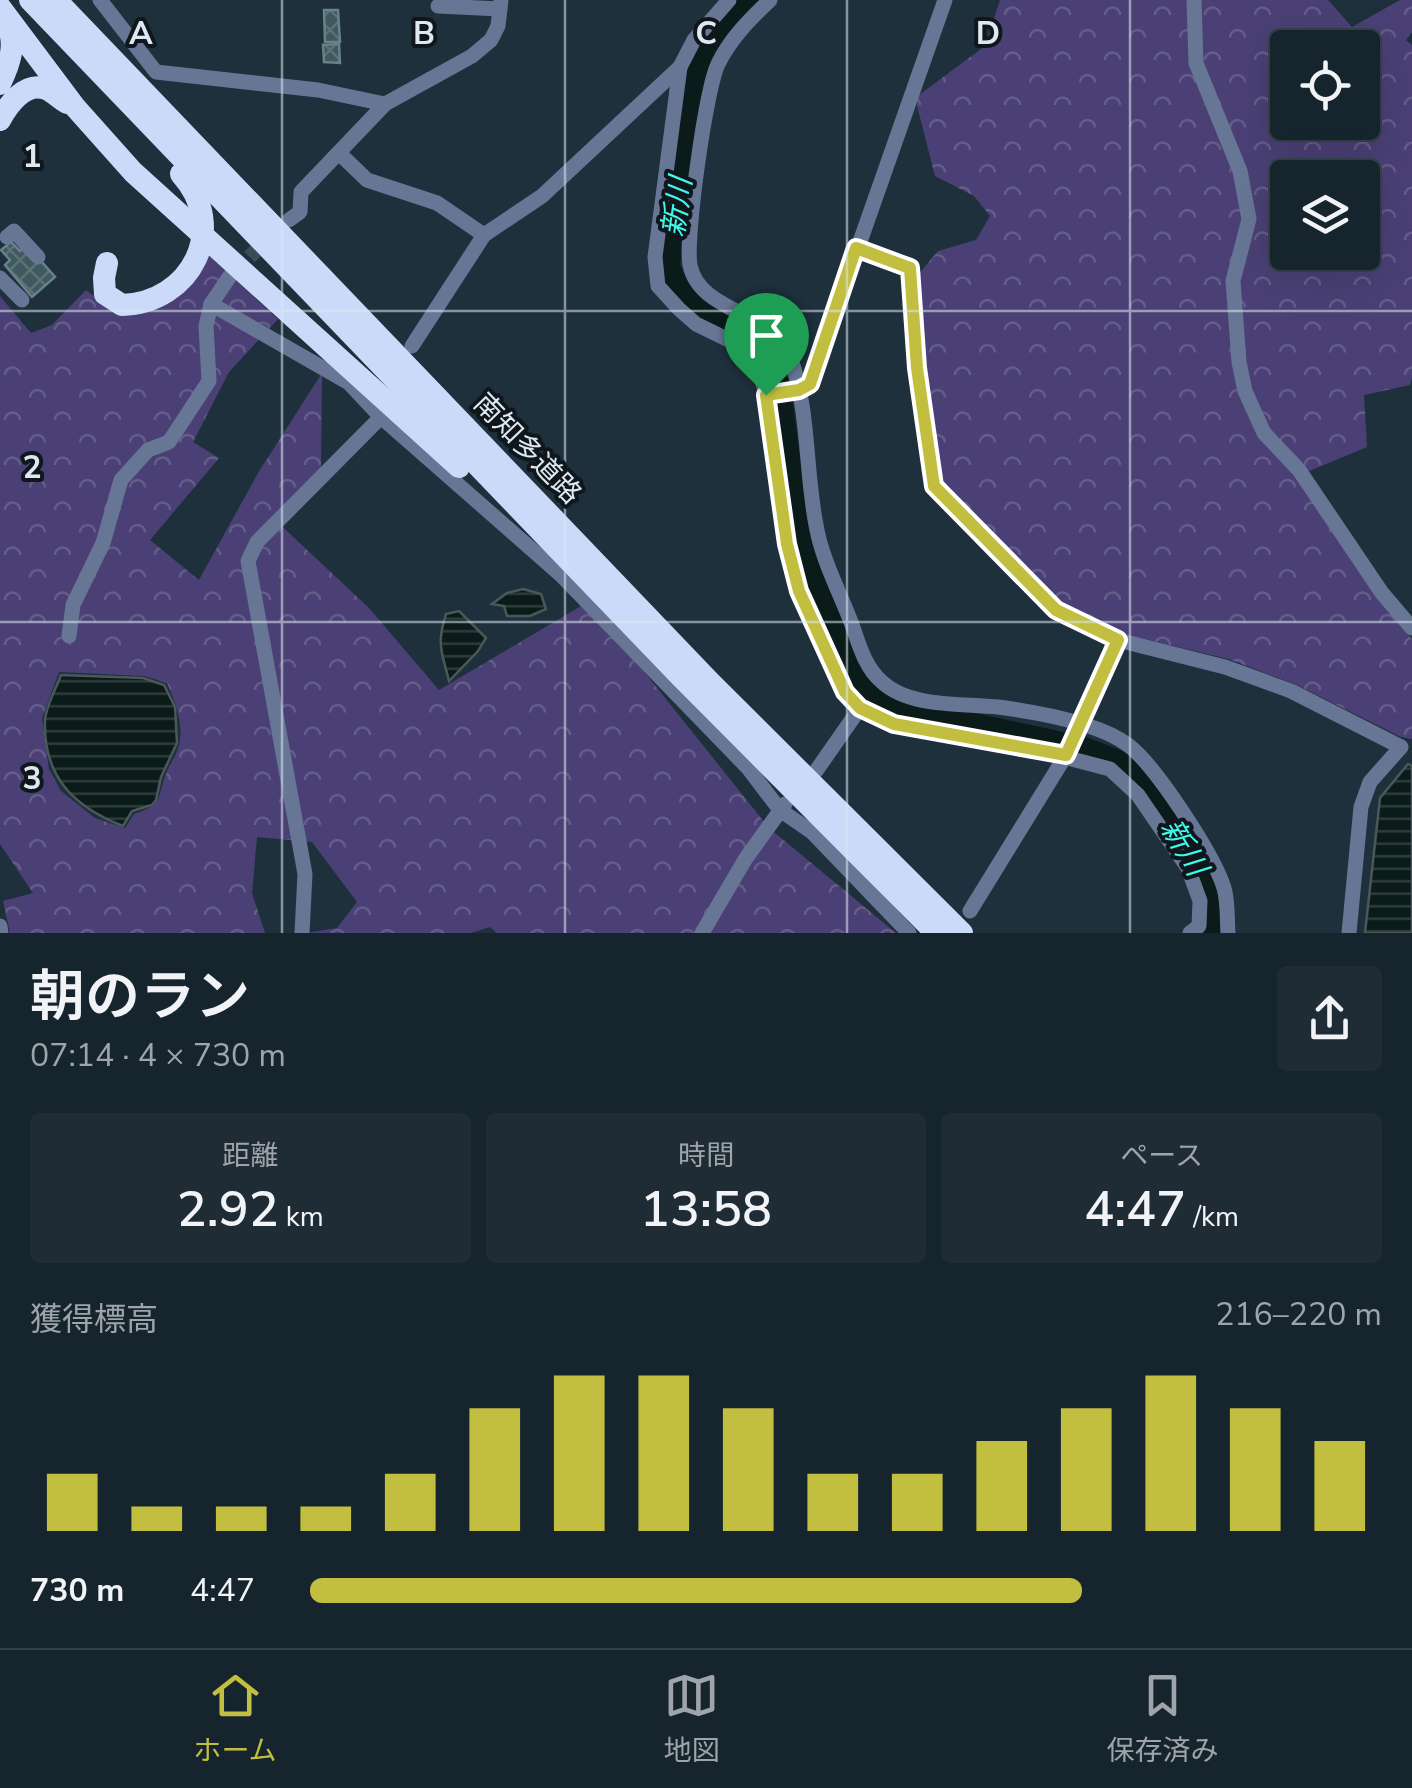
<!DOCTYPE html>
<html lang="ja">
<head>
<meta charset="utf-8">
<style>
	:root { --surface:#16242d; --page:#1f2c35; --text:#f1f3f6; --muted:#9ea4aa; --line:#354149; --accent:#c1be40 }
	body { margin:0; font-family:"Nunito Sans","Noto Sans JP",sans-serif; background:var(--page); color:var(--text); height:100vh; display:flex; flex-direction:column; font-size:38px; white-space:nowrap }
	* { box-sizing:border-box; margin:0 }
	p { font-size:32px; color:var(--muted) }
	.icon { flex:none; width:55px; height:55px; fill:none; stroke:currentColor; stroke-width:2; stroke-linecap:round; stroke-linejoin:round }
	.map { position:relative; height:933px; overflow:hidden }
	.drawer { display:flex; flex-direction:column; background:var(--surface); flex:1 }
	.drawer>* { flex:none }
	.buttons { position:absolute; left:1270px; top:30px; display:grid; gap:20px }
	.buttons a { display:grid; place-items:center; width:110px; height:110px; border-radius:10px; background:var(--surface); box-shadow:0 10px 40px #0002,0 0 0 2px var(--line); font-size:50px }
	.pin { position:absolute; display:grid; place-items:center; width:85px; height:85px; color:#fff; margin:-102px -42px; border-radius:50% 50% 50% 0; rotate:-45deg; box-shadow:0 0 10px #0007 }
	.pin .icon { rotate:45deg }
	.round { display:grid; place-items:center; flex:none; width:105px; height:105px; border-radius:10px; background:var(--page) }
	.headline { display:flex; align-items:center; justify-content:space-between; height:170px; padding:0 30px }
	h1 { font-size:55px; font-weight:600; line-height:75px }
	.figures { display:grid; grid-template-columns:repeat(3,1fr); gap:15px; height:170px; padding:10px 30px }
	.figures div { display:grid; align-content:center; border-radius:10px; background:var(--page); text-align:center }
	.figures b { font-size:50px; font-weight:600 }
	.figures small { font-size:28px; font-weight:400 }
	.figures p { font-size:28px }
	.chart { height:280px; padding:20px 30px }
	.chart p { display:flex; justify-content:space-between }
	.chart svg { width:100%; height:180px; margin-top:10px; stroke:var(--accent); stroke-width:6 }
	ul { padding:0 30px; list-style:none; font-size:32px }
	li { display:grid; grid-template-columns:160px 120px 1fr; align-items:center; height:75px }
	li i { height:25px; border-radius:12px; background:var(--accent) }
	.tabs { display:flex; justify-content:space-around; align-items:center; height:140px; border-top:2px solid var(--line); background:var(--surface); font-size:28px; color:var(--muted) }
	.tabs a { display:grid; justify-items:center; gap:5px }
	.tabs .active { color:var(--accent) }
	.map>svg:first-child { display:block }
	.forest { fill:url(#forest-crowns); fill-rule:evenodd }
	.water { fill:url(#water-rules); stroke:#4a585a; stroke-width:2.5 }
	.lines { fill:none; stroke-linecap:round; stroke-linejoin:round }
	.river { stroke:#0b1b19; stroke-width:22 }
	.building { fill:url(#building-cross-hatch); stroke:#678288; stroke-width:2.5 }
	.minor-tunnel { stroke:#3b4c57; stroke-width:15; stroke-dasharray:15 8; stroke-linecap:butt }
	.minor { stroke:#677694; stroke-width:15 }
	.highway { stroke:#cbdaf9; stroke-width:22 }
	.route-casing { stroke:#fff; stroke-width:20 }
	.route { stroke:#c1be40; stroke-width:12 }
	.grid { fill:none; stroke:#dde8f0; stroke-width:2.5; stroke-opacity:0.55 }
	.labels { text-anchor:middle; stroke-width:8; stroke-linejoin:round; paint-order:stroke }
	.street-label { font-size:28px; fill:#dde8f0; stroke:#0f171d }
	.water-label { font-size:30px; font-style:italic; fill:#40f8e8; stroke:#0f171d }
	.grid-label { font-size:32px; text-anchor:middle; font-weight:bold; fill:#dde8f0; stroke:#0f171d; stroke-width:8; stroke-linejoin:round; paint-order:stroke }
</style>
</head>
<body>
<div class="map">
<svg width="1412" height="933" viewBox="0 0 1412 933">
	<defs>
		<pattern id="forest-crowns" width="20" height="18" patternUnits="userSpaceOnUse" patternTransform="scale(2.5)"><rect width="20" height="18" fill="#4a4075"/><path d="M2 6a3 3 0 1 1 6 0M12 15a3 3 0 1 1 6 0" fill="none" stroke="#645c89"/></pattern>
		<pattern id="water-rules" width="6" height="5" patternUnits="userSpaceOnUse" patternTransform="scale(2.5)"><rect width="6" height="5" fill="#0b1b19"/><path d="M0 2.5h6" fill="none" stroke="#2e3c3b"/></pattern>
		<pattern id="building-cross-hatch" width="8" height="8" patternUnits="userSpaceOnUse" patternTransform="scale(2.5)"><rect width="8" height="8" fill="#3f595e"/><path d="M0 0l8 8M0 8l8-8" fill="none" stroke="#5a7175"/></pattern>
	</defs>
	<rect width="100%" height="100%" fill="#1e303c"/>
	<g class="forest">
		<path d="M1000 0H1328L1352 27 1400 0H1412V32L1406 40 1412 45V378L1410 385 1364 395 1367 447 1295 477 1376 596 1412 639V739L1401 737 1295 684 1228 659 1124 634 1057 603 941 483 923 362 917 276 938 251 976 240 990 216 974 196 935 176 915 98 985 46ZM1288 48H1362V122H1288ZM1288 178H1362V252H1288Z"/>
		<path d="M208 255 278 319 229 372 193 442 219 458 150 540 199 580 258 473 322 373 321 469 272 517 369 608 439 690 581 606 638 664 769 828 896 933H497L490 927 471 933H306L337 928 357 902 312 842 257 837 252 893 265 933H10L3 901 33 893 0 844V296L31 333 52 325 86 290 110 308 146 309ZM59 672 144 676 167 683C175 701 184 724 179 745 177 755 169 765 166 774 156 800 164 804 134 814L125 828 95 818 61 791 49 769 42 718Z"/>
	</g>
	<g class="water">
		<path d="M523 589 541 594 546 609 530 616H507L504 606 492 604 507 593Z"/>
		<path d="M459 611 486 638 478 651 449 681C442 652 436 645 446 614Z"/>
		<path d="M61 675 143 678 164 685 175 707 177 743 161 777 156 800 152 805 132 811 123 826C74 807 43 777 45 720 46 706 56 689 61 675Z"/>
		<path d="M1408 764 1412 766V933H1365L1380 798Z"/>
	</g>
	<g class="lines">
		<g class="river">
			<path d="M750 0C739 10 724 19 716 32 683 80 677 204 669 266 689 323 724 312 761 348 770 356 773 372 778 384"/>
			<path d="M781 398 799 530 848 666 860 686 878 701 906 714 937 716 1062 743"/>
			<path d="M1079 746 1123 763 1143 782 1197 861 1209 890 1211 933"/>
		</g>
	</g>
	<g class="building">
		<path d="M324 10H338L340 42H325Z"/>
		<path d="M339 44 340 63 324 62 323 45Z"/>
		<path d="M11 242 20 251 27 245 55 277 32 297 5 265 10 260 1 250Z"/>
	</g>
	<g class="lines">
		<path class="minor-tunnel" d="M233 273 270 237"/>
		<g class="minor">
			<path d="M100 0 156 72 318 90 385 104"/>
			<path d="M770 0C750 19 730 39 718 64 706 89 685 238 690 265 699 313 775 311 791 359 810 414 805 474 817 530 823 561 840 593 851 622 859 644 864 666 882 682 910 708 962 703 998 707 1035 712 1098 722 1128 745 1155 765 1214 855 1224 888 1228 901 1227 919 1228 933"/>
			<path d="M1194 0 1196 63 1240 171 1249 219 1233 281 1239 362 1245 391 1264 433 1299 470 1382 593 1412 628"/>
			<path d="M438 6 500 9"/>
			<path d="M680 67 655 257 658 286 679 309 696 324 739 345 757 361 766 395 787 544 799 591 845 692 860 708 894 724 1018 745 1110 769 1138 795 1188 868 1200 901 1199 926 1190 933"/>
			<path d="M339 153 367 180 437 203 484 235"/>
			<path d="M289 220 300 212 301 192 385 104 472 56 491 40 498 26 501 0"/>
			<path d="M7 237 14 231 38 257"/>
			<path d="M856 248 910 267 917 368 933 486 1056 611 1118 640 1225 667 1291 691 1401 747 1370 782 1361 807 1349 933"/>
			<path d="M0 278 22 300"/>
			<path d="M211 304 349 383 381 417 257 542 248 561 305 874 302 933"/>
			<path d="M412 346 484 235 542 196 680 67 694 40 729 0"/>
			<path d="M766 395 799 390 810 384 945 0"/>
			<path d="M381 417 561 575 748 768 780 810 812 832 909 933"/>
			<path d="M69 636 73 605 103 543 121 480 148 450 169 442 209 381 206 326 211 304 230 276"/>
			<path d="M816 771 860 708"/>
			<path d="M970 911 1066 755 1118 640"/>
			<path d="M0 926 1 933"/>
			<path d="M702 933 746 858 785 804"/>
		</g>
		<g class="highway">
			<path d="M30 0 681 677 936 933"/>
			<path d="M56 0 711 683 962 933"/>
			<path d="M0 7 75 107 133 172 459 467"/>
			<path d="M0 84C10 63 18 42 5 20"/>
			<path d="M0 120C8 105 25 81 46 89 53 92 60 99 67 103"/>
			<path d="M107 263 104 278 105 294 122 305C191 303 230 228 181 174"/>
		</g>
	</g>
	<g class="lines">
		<g class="route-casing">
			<path id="route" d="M856 248 910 268 917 368 934 486 1056 610 1118 640 1066 755 894 724 860 708 845 692 799 591 787 544 766 395 799 390 810 384Z"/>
		</g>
		<use href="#route" class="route"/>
	</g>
	<path class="grid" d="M282 0V933M565 0V933M847 0V933M1130 0V933M0 311H1412M0 622H1412"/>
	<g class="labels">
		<g class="street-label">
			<text transform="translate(528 448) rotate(46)" y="10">南知多道路</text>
		</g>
		<g class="water-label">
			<text transform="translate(677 207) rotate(-82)" y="10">新川</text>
			<text transform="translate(1184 847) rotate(59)" y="10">新川</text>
		</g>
	</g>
	<g class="grid-label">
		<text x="141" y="44">A</text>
		<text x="424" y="44">B</text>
		<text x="706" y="44">C</text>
		<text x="988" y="44">D</text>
		<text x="32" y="167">1</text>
		<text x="32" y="478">2</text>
		<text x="32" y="789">3</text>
	</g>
</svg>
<div class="buttons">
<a><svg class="icon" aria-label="locate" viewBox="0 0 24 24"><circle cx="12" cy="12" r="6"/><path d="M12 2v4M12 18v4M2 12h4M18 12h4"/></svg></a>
<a><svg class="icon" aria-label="layers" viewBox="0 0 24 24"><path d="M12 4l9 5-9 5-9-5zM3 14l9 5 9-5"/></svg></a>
</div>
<div class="pin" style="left:766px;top:395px;background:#1e9e55"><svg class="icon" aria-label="arrive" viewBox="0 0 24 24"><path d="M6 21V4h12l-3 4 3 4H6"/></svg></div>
</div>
<section class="drawer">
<div class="headline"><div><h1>朝のラン</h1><p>07:14 · 4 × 730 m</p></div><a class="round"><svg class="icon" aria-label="share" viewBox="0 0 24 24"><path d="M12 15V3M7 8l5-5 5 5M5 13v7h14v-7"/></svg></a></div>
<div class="figures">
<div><p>距離</p><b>2.92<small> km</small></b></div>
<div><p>時間</p><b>13:58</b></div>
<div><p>ペース</p><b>4:47<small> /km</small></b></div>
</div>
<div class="chart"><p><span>獲得標高</span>216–220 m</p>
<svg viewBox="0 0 160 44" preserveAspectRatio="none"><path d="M5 44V30M15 44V38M25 44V38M35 44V38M45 44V30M55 44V14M65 44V6M75 44V6M85 44V14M95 44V30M105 44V30M115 44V22M125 44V14M135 44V6M145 44V14M155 44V22"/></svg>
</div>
<ul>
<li><b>730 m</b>4:47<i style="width:72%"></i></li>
</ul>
</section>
<nav class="tabs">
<a class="active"><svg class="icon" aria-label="home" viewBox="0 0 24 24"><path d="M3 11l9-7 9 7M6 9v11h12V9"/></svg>ホーム</a>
<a><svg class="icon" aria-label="map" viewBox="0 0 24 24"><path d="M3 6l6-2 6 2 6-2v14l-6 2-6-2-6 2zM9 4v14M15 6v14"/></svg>地図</a>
<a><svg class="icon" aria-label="saved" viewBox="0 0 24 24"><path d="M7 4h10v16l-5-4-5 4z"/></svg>保存済み</a>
</nav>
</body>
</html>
